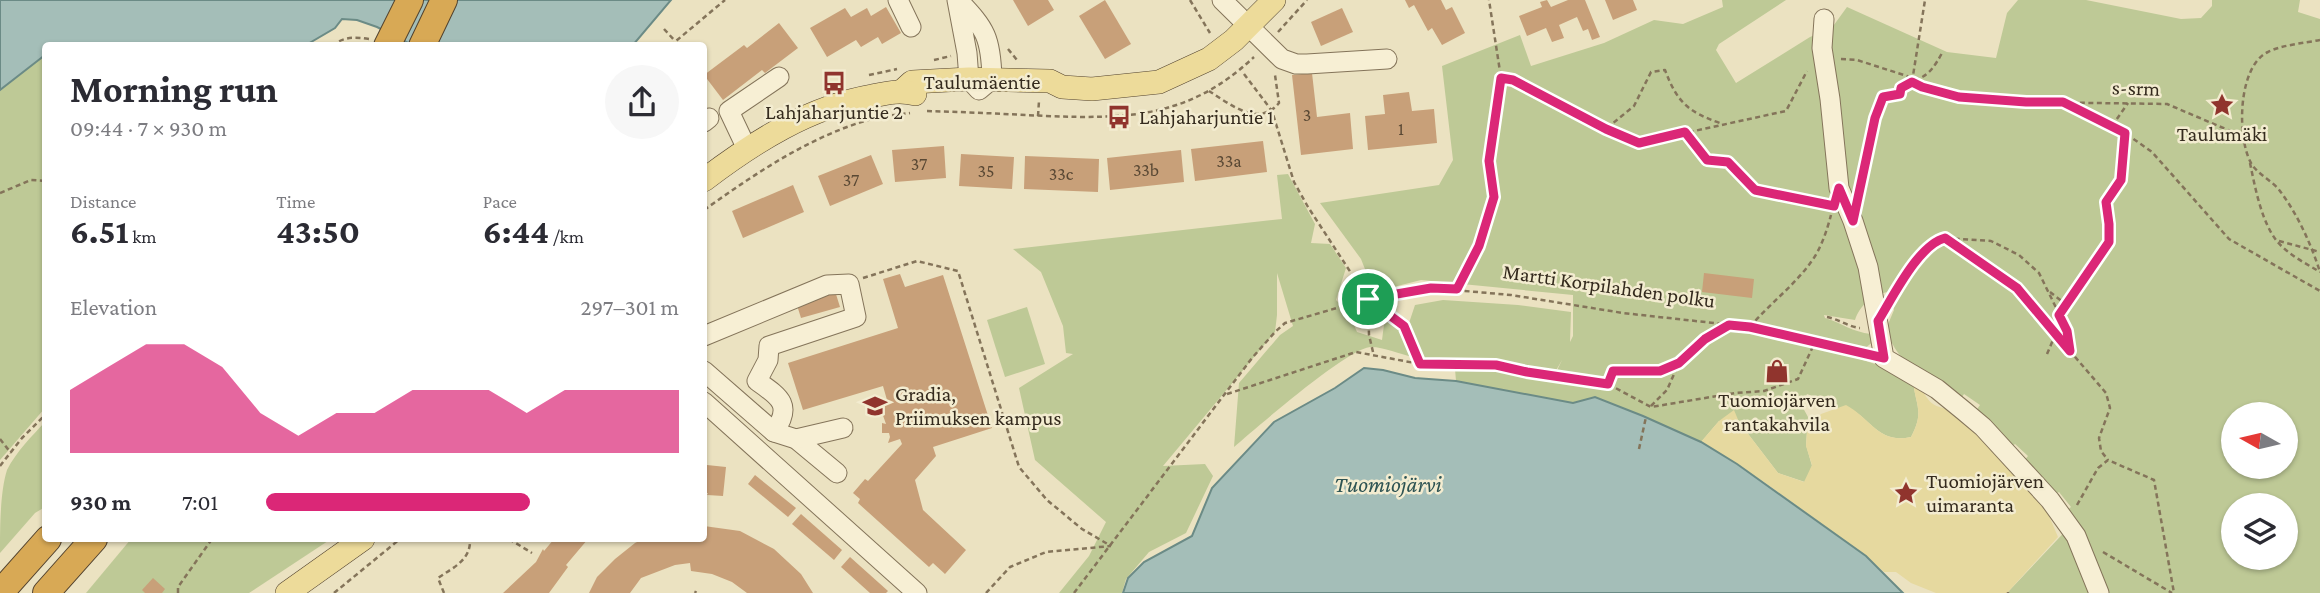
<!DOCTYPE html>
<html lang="en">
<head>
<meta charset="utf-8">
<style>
	:root { --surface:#fff; --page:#f7f7f7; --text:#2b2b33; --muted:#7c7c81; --accent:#db2777 }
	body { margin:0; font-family:"Crimson Pro",serif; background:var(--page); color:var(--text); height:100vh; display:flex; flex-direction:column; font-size:26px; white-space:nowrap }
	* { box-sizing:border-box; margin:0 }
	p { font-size:23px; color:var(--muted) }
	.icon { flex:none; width:38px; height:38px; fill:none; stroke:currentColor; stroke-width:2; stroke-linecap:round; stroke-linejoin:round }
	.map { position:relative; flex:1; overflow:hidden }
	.side { position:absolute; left:42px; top:42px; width:665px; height:500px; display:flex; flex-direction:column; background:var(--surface); border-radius:7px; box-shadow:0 2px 5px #0004 }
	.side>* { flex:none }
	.needle { width:46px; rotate:278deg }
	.fabs { position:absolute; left:2221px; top:402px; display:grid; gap:14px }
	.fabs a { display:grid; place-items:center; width:77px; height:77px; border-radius:50%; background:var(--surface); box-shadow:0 2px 5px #0004; font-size:35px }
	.pin { position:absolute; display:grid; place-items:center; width:60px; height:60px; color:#fff; margin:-30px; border:4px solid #fff; border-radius:50%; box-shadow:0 2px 7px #0007 }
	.round { display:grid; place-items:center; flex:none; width:74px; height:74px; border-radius:37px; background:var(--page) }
	.summary { display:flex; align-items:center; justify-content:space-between; height:119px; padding:0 28px }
	h1 { font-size:38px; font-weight:700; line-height:52px }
	.figures { display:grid; grid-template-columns:repeat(3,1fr); gap:10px; height:119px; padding:7px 28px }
	.figures div { display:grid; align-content:center }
	.figures b { font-size:35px; font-weight:700 }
	.figures small { font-size:19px; font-weight:400 }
	.figures p { font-size:19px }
	.chart { height:196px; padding:14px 28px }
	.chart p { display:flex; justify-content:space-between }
	.chart svg { width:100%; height:126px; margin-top:7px; fill:var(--accent); opacity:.7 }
	ul { padding:0 28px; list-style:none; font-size:23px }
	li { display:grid; grid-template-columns:112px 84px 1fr; align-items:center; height:52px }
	li i { height:18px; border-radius:9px; background:var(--accent) }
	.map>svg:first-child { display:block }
	.green { fill:#bec996; fill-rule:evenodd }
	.sand { fill:#e6d99f }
	.water { fill:#a4beb8; stroke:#6b8b86; stroke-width:2 }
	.building { fill:#c8a079 }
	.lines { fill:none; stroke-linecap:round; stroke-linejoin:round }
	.minor-casing { stroke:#84745a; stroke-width:21 }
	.major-casing { stroke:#52422e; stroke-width:24 }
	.highway-casing { stroke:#52422e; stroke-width:28 }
	.path { stroke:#84745a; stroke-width:2.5; stroke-dasharray:5 3.5; stroke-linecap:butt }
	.minor { stroke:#f7efd4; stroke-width:19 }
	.major { stroke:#eddb9a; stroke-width:23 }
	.highway { stroke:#d8a955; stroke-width:26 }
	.route-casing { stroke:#fff; stroke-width:14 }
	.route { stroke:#db2777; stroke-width:9 }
	.labels { text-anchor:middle; stroke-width:5; stroke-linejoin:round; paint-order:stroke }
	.number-label { font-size:18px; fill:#594834 }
	.street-label { font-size:21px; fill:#342a1d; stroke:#f3ecd0 }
	.poi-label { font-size:21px; fill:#342a1d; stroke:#f3ecd0 }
	.water-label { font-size:23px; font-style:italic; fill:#2d5353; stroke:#f3ecd0 }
</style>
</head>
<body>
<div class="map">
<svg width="2320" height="593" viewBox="0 0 2320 593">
	<rect width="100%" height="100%" fill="#ebe2c1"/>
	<g class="green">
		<path d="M0 0 46 46 45 408 0 460Z"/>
		<path d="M1722 0H1786L1719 44 1716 50 1736 83 1810 37 1831 29 1847 7 1947 52 1996 58 2007 13 2018 0H2086L2181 19 2201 18 2212 6V0H2300L2298 12 2320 19V593H2007L2074 522 2065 512 2071 507 2059 492 2053 496 2023 462 2028 456 2015 444 2010 448 1975 412 1980 405 1964 394 1960 400C1928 378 1899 368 1886 329L1894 310 1888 292C1873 294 1860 305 1855 320L1824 315 1825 318C1842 323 1852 332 1871 334L1874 341 1864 349 1849 344 1845 354 1890 369 1913 380C1915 405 1925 411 1911 437 1878 444 1872 419 1846 406L1836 409 1830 403 1807 394 1802 406 1808 417 1806 445 1812 466 1805 482 1778 473 1739 422 1719 421 1701 442 1596 397 1573 403 1456 381 1455 369 1494 367 1552 381 1562 360 1554 374 1502 362 1423 358 1417 348 1409 323 1415 305 1443 300 1518 305 1571 312 1570 342 1573 336V295L1421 280 1374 292 1361 259 1320 203 1439 185 1453 160 1442 66 1520 35 1531 66 1604 43 1654 20 1683 24 1723 7ZM2233 415H2286V467H2233ZM2233 506H2286V558H2233Z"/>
		<path d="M1288 174 1315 224 1311 243 1330 244 1346 268 1336 300 1349 313 1357 332 1382 340 1385 317 1399 325 1412 357C1401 354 1380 346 1370 347 1347 349 1256 428 1234 447L1239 383 1280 335 1293 326 1277 273V315L1275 332 1163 466 1205 464 1213 476 1186 533 1149 552 1126 579 1122 593H1059L1089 556 1106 522 1035 460 1019 388 1073 354 1066 353 1063 326 1041 272 1013 249 1282 219 1277 175Z"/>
		<path d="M1027 307 1045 364 1005 377 987 320Z"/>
		<path d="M45 422V507L35 513 0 553C0 529 0 492 7 470 16 452 32 436 45 422Z"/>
		<path d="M131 539H331L249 593H86Z"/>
	</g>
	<path class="sand" d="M1913 380C1931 396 1922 406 1954 410L2044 504 2058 537 2007 593H1936L1911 583 1896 572H1884L1866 556 1764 482 1701 442 1719 421 1734 410 1739 422 1778 473 1804 482 1812 465 1806 446 1807 431 1821 414 1846 405C1872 419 1878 444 1911 437 1925 411 1915 405 1913 380Z"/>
	<g class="water">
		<path d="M0 0H671L633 45H412L377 27 357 20 342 19 335 28 306 45 46 46 45 55 0 90Z"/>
		<path d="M1364 368 1383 370 1415 378 1456 381 1573 403 1595 397 1643 416 1701 442 1737 464 1866 556 1903 593H1123L1128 578 1144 562 1192 536 1212 488 1274 422 1335 388Z"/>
	</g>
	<g class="building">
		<path d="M1013 0H1048L1054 10 1028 26Z"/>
		<path d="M1105 0 1131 44 1105 59 1079 16Z"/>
		<path d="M1405 0H1441L1446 10 1452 7 1465 33 1442 45 1432 28 1428 31 1414 5 1409 8Z"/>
		<path d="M1547 0 1551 7 1568 0H1585L1600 37 1592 40 1588 29 1583 31 1577 17 1559 25 1564 38 1552 42 1546 28 1527 36 1519 16 1542 7 1540 2Z"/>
		<path d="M1605 0H1633L1637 10 1613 20Z"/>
		<path d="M886 7 901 33 882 44 878 37 861 47 856 40 827 57 810 28 845 8 851 17 867 8 871 16Z"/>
		<path d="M1342 8 1353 32 1321 46 1311 22Z"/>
		<path d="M779 23 798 48 765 73 762 70 723 100 704 75 744 45 747 48Z"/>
		<path d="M1312 73 1317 117 1350 113 1353 149 1301 155 1292 75Z"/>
		<path d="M1409 92 1412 111 1434 109 1437 143 1368 150 1365 116 1385 114 1383 95Z"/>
		<path d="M1263 141 1267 172 1195 181 1191 149Z"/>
		<path d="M944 146 946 178 895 182 892 150Z"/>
		<path d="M1181 150 1184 182 1110 190 1107 158Z"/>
		<path d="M961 154 1014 157 1012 189 959 186Z"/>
		<path d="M871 155 883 184 830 206 818 176Z"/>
		<path d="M1025 156 1099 159 1098 192 1024 189Z"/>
		<path d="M793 185 804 212 743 238 732 211Z"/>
		<path d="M1704 273 1754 279 1752 298 1702 292Z"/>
		<path d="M900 274 905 287 943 275 992 428 933 447 936 456 915 480 923 510 966 550 945 574 933 563 929 567 858 503 860 499 853 493 865 479 868 481 902 444 900 439 888 443 890 437 889 433H882V423L886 424 880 407 876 404 887 400 883 386 803 410 788 363 898 328 883 279Z"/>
		<path d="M835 291 840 307 801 318 796 302Z"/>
		<path d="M1768 365 1788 367 1787 376 1767 374Z"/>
		<path d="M707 465 726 467 723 496 707 495 708 493H704V467Z"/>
		<path d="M755 475 796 508 788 517 748 484Z"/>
		<path d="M801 514 842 550 834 560 792 524Z"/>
		<path d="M704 526 740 531 774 549 801 574 813 593H747L732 582 712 574 691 571 690 563 675 565 641 578 630 593H589L597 577 615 559 635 543 643 539H704Z"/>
		<path d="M554 539H588L566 565 568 567 549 593H503L536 562 543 549 544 551Z"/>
		<path d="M850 557 888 591 886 593H870L841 567Z"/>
		<path d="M153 578 165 589 162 593H145L142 590Z"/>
	</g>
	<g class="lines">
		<g class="minor-casing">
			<g id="minor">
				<path d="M898 0 911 27"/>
				<path d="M957 0 967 53 969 79 979 90 992 79C991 38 986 29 958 0"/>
				<path d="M1222 0 1282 59 1296 64H1307L1387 59"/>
				<path d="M1824 19 1822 48 1830 99 1839 188 1853 221 1868 267 1884 358 1937 389 1964 411 1983 427 2050 500 2076 536 2099 593"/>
				<path d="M704 122 709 118"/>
				<path d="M747 149 729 111 779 77"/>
				<path d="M704 336 827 285 849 284 856 317 769 346 768 360 757 381C780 397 793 405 774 432"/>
				<path d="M704 371 774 432 796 439 837 473"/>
				<path d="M704 402 917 593"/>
				<path d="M796 439 843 428"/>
			</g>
		</g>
		<g class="major-casing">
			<g id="major">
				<path d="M902 91 912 82 969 79 1050 81 1062 87 1092 89 1159 82 1209 59 1234 40 1274 0"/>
				<path d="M704 180C754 142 809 107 872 96 887 93 900 90 915 94"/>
				<path d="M287 593 363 539"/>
			</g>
		</g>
		<g class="highway-casing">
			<g id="highway">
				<path d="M387 46 410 0"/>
				<path d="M422 46 444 0"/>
				<path d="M0 593 48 539"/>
				<path d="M46 593 94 539"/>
			</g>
		</g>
		<g class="path">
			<path d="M1190 0 1210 33"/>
			<path d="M664 29 675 41"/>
			<path d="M1278 32 1307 0"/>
			<path d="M2320 40C2305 43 2281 45 2268 52 2238 66 2237 135 2250 161 2255 173 2272 180 2280 191 2298 215 2311 244 2320 272"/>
			<path d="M332 46C344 36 355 37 369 39"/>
			<path d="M670 46 725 0"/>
			<path d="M1008 49 1017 60"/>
			<path d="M1841 59 1857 60 1907 76 1922 87 1959 97 2026 102 2167 104 2242 136"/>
			<path d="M934 60 951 56"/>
			<path d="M1244 74 1272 111 1294 182 1308 207 1368 299"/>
			<path d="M869 75 897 69"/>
			<path d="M1501 78 1513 80 1607 129 1639 143 1786 111 1807 71"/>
			<path d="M1912 82 1925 0"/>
			<path d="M1209 91C1230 104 1258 128 1279 103L1275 75"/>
			<path d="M2066 103 2125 133 2152 152 2229 239 2320 291"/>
			<path d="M927 111C966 112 1006 114 1045 116 1129 119 1189 118 1254 57"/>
			<path d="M1038 116 1039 101"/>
			<path d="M2112 126 2128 103"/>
			<path d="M1607 128 1634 106 1651 72 1665 70C1677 102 1688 112 1720 123"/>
			<path d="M1685 133 1707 160 1728 162 1755 190 1827 205"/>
			<path d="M2250 163C2255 187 2261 220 2276 240 2287 254 2305 263 2320 272"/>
			<path d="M1859 191 1875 118 1883 97 1900 94 1901 88C1924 75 1928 79 1942 53"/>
			<path d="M0 193 31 180 46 181"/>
			<path d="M2106 203 2121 179 2125 133"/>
			<path d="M704 210C755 174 807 138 868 120 881 116 896 115 910 113"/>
			<path d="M1947 239 2017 288 2068 348"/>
			<path d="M2279 241 2320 252"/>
			<path d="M863 278 917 261 958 271 1019 467 1047 500 1082 529 1111 546"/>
			<path d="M1457 288 1479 246 1494 197 1489 161 1501 78 1489 0"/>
			<path d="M2050 292 2064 303"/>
			<path d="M1892 300 1920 257 1936 240 1945 238 1991 241 2019 255 2039 273 2067 330 2070 351 2106 393 2110 408 2099 438 2101 451 2108 460"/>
			<path d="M1827 317C1838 319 1849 327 1860 328"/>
			<path d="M1750 327C1769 304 1794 286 1811 262 1821 249 1827 230 1831 215"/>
			<path d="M1373 352 1369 335 1368 299 1404 326 1420 364"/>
			<path d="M2047 354 2056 333 2061 312 2109 242 2108 211 2103 197"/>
			<path d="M1608 383 1613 371H1660L1679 363"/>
			<path d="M1227 394 1356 352 1420 364 1496 365 1527 372 1608 384 1651 407 1735 393 1764 391 1798 379 1815 342"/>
			<path d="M1651 406 1667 390 1679 363 1690 351 1705 339 1729 325"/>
			<path d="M0 439 11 453"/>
			<path d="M1639 449 1646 417"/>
			<path d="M0 466 22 438 46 414"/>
			<path d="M2077 505 2098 468 2108 460 2154 480 2174 593"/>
			<path d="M509 539 532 553"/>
			<path d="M2103 552 2172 593"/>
			<path d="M2008 592V593"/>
			<path d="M178 593V587L212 539"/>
			<path d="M334 593 400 539"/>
			<path d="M444 593 438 578C454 567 471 560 470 539"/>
			<path d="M695 593 696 591"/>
			<path d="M986 593 1010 567 1046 552 1111 546"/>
			<path d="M1074 593 1252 358 1275 332 1285 323 1368 299 1431 288 1511 295 1623 313 1750 327 1864 353"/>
		</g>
		<use href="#minor" class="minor"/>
		<use href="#major" class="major"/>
		<use href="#highway" class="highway"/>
	</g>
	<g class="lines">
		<g class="route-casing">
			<path id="route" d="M1501 78 1513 80 1606 129 1639 143 1685 132 1707 160 1728 162 1755 190 1834 206 1839 188 1853 221 1875 118 1883 97 1900 94 1901 88 1912 82 1922 87 1959 97 2026 102H2063L2125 133 2121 180 2106 202 2109 224V242L2059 315 2067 331 2070 351 2017 288 1945 238C1918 245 1893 297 1878 321L1884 358 1750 327 1729 325 1705 339 1679 363 1660 371H1613L1608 384 1527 372 1496 365 1420 364 1404 326 1368 299 1431 288 1457 289 1479 246 1494 197 1489 161Z"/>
		</g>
		<use href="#route" class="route"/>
	</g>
	<defs>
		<g id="bus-bare" transform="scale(1.89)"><path d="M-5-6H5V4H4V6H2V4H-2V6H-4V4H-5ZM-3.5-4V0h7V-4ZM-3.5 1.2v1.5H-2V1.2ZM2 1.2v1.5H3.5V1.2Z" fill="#90342d" stroke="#f3ecd0" stroke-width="2.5" paint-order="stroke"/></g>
		<g id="sight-bare" transform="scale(1.89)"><path d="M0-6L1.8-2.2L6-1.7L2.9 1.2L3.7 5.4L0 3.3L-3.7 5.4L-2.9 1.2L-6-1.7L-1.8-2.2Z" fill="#90342d" stroke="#f3ecd0" stroke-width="2.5" paint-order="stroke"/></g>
		<g id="shop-bare" transform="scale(1.89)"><path d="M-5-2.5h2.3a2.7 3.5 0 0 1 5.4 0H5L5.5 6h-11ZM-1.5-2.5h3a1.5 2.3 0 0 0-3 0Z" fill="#90342d" stroke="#f3ecd0" stroke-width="2.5" paint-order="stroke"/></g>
		<g id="university-bare" transform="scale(1.89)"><path d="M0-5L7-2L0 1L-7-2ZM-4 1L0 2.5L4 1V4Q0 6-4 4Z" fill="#90342d" stroke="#f3ecd0" stroke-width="2.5" paint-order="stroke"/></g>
	</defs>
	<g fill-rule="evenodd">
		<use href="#bus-bare" x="834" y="83"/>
		<use href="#sight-bare" x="2222" y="105"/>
		<use href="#bus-bare" x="1119" y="117"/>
		<use href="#shop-bare" x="1777" y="371"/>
		<use href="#university-bare" x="875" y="406"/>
		<use href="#sight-bare" x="1906" y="493"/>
	</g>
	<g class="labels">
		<g class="number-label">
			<text x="1307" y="121">3</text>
			<text x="1401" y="135">1</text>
			<text x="1229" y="167">33a</text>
			<text x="919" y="170">37</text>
			<text x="1146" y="176">33b</text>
			<text x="986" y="177">35</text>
			<text x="1061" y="180">33c</text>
			<text x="851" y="186">37</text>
		</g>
		<g class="street-label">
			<text x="982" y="89">Taulumäentie</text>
			<text transform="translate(2136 88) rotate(2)" y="7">s-srm</text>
			<text transform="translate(1609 286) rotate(8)" y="7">Martti Korpilahden polku</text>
		</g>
		<g class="poi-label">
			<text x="834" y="119">Lahjaharjuntie 2</text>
			<text x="1139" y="124" text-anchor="start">Lahjaharjuntie 1</text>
			<text x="2222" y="141">Taulumäki</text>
			<text x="895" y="401" text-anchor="start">Gradia,<tspan x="895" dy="24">Priimuksen kampus</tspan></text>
			<text x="1777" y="407">Tuomiojärven<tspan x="1777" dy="24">rantakahvila</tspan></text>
			<text x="1926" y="488" text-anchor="start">Tuomiojärven<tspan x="1926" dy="24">uimaranta</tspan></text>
		</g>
		<g class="water-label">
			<text x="1388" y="492">Tuomiojärvi</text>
		</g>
	</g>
</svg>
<div class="fabs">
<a><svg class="needle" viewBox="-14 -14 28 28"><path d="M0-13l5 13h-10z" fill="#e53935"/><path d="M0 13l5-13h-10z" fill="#7c7c81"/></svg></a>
<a><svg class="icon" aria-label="layers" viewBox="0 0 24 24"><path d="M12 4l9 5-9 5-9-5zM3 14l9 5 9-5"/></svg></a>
</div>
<div class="pin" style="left:1368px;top:299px;background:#1e9e55"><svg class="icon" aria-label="arrive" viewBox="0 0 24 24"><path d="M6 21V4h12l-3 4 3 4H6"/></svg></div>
<section class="side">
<div class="summary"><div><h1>Morning run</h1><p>09:44 · 7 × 930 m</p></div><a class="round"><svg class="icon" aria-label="share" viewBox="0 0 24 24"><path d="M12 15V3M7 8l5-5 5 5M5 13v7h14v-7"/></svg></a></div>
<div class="figures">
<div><p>Distance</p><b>6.51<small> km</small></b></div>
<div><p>Time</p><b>43:50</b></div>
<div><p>Pace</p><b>6:44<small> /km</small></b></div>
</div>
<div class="chart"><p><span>Elevation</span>297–301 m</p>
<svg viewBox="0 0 160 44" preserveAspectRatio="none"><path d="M0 44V22L10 14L20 6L30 6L40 14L50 30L60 38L70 30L80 30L90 22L100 22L110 22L120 30L130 22L140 22L150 22L160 22V44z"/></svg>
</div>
<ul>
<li><b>930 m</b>7:01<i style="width:64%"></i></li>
</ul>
</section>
</div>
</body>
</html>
